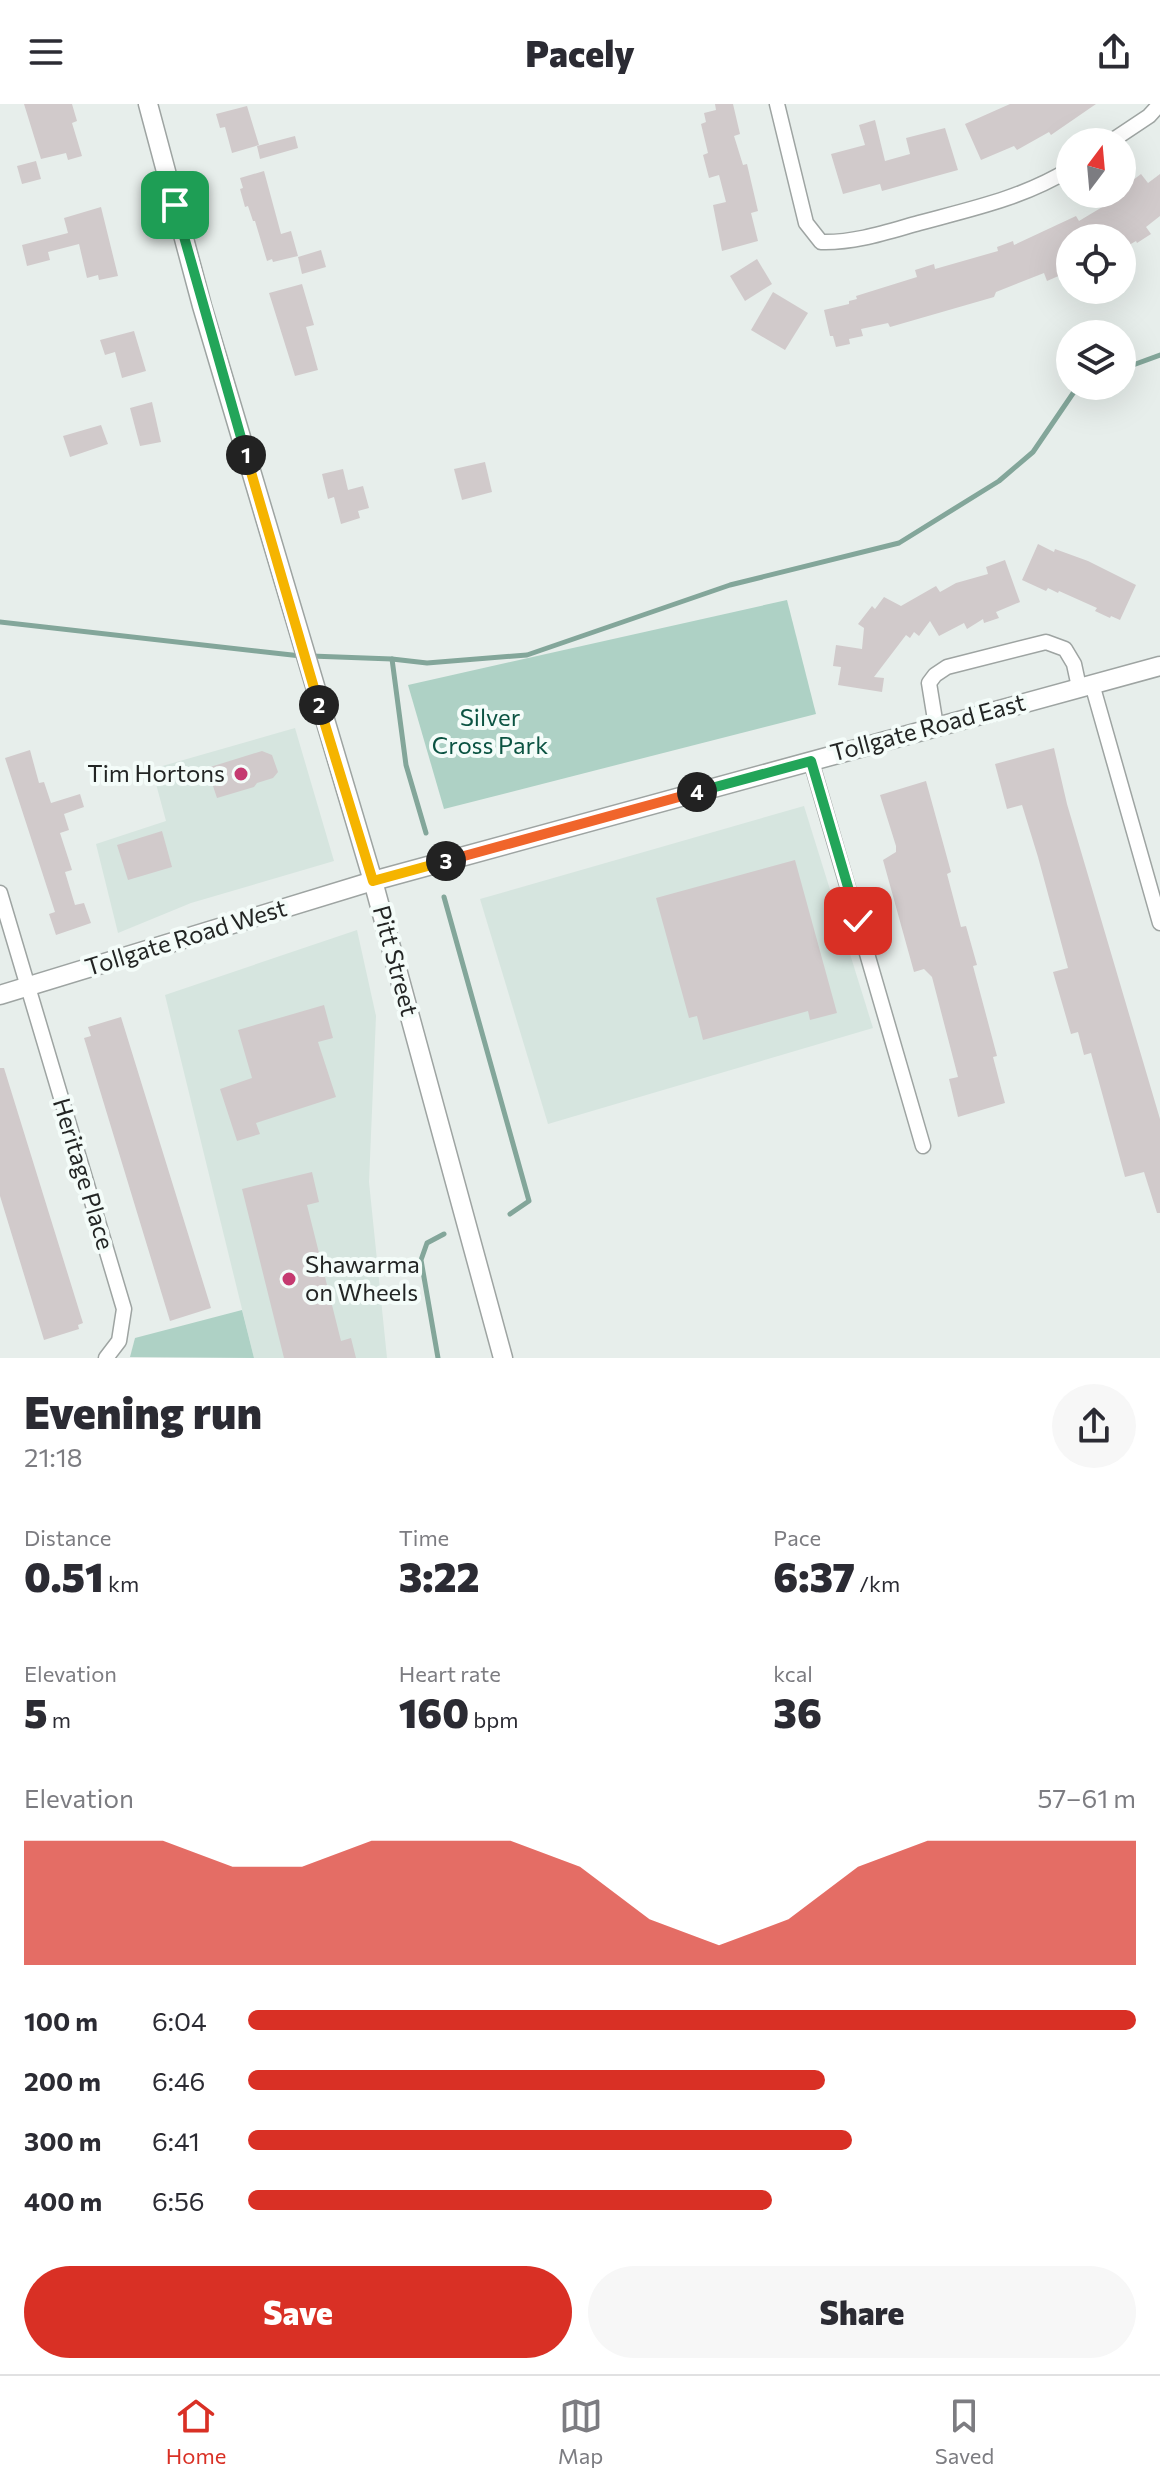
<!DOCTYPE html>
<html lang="en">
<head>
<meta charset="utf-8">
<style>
	:root { --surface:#fff; --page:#f7f7f7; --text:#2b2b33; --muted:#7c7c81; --line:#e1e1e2; --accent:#d93025 }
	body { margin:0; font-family:Commissioner,sans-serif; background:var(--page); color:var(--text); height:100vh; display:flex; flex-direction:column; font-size:30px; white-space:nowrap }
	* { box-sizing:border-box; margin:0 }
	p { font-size:26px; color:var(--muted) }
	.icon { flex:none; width:44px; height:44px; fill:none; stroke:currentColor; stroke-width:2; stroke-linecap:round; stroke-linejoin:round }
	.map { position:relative; height:1254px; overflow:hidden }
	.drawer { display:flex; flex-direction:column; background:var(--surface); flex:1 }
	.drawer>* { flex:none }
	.needle { width:52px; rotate:16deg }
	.tools { position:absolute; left:1056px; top:24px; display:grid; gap:16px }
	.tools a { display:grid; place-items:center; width:80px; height:80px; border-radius:50%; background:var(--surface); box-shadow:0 8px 32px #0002; font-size:40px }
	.pin { position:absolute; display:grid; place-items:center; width:68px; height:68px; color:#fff; margin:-34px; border-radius:16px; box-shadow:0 4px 12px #0006 }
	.km { position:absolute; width:40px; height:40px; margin:-20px; border-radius:50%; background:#222; color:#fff; font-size:22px; line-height:40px; text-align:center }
	.round { display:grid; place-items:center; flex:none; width:84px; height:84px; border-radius:42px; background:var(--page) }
	.summary { display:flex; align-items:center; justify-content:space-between; height:136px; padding:0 24px }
	h1 { font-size:44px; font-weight:800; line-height:60px }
	.stats { display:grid; grid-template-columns:repeat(3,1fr); gap:12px; height:136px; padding:8px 24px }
	.stats div { display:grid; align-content:center }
	.stats b { font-size:40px; font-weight:800 }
	.stats small { font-size:22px; font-weight:400 }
	.stats p { font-size:22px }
	.chart { height:224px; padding:16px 24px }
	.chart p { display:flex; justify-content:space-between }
	.chart svg { width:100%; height:144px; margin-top:8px; fill:var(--accent); opacity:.7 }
	.action { display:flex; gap:16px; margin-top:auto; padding:16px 24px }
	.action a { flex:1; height:92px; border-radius:48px; background:var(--accent); color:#fff; font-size:32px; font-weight:800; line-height:92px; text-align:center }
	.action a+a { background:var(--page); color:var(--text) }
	ul { padding:0 24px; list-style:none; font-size:26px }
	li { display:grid; grid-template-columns:128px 96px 1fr; align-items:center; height:60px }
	li i { height:20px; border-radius:10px; background:var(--accent) }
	header { display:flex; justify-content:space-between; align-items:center; height:104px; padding:0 24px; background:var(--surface); font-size:36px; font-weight:800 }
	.dock { display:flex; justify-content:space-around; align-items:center; height:112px; border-top:2px solid var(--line); background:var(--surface); font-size:22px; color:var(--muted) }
	.dock a { display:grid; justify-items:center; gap:4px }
	.dock .on { color:var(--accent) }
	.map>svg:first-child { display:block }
	.built { fill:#d6e5df }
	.green { fill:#aed1c5 }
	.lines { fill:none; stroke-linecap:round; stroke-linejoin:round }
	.stream { stroke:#83a69a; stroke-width:5 }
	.building { fill:#d1cacb }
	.minor-casing { stroke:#9ea4a2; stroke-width:17 }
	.tertiary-casing { stroke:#9ea4a2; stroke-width:21 }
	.minor { stroke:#fff; stroke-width:14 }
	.tertiary { stroke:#fff; stroke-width:18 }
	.split-1-casing { stroke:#fff; stroke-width:16 }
	.split-2-casing { stroke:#fff; stroke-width:16 }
	.split-3-casing { stroke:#fff; stroke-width:16 }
	.split-4-casing { stroke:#fff; stroke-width:16 }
	.split-5-casing { stroke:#fff; stroke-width:16 }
	.split-1 { stroke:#22a559; stroke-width:10 }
	.split-2 { stroke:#f5b400; stroke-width:10 }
	.split-3 { stroke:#f5b400; stroke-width:10 }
	.split-4 { stroke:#f0652b; stroke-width:10 }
	.split-5 { stroke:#22a559; stroke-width:10 }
	.poi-dot { fill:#c53a70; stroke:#f4fcf9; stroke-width:3 }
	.labels { text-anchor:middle; stroke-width:8; stroke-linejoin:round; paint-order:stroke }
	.park-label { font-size:24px; fill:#0b5342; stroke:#f4fcf9 }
	.street-label { font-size:24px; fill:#232524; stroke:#f4fcf9 }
	.poi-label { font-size:24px; fill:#232524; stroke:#f4fcf9; text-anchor:end }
</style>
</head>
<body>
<header><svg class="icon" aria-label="menu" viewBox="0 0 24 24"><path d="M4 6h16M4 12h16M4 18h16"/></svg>Pacely<svg class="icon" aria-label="share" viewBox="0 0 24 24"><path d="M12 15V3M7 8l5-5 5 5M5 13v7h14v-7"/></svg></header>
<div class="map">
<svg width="1160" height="1254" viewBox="0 0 1160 1254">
	<rect width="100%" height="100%" fill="#e7eeeb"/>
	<g class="built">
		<path d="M295 624 334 757 191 799 118 829 96 740 166 717 152 665Z"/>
		<path d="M804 702 873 924 548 1020 480 795Z"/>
		<path d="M357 826 376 912 369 1078 387 1254H254L165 891Z"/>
	</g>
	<g class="green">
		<path d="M787 496 816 610 444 705 408 581Z"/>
		<path d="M242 1206 254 1254 130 1253 135 1234Z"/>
	</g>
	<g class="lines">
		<g class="stream">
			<path d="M1122 265 1160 251"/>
			<path d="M0 518 301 552"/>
			<path d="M311 552 392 555 427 559 527 551 730 481 899 439 999 377 1033 348 1078 282"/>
			<path d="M392 555 406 661 426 729"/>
			<path d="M444 793 529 1097 510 1110"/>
			<path d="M438 1254 421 1156 427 1139 444 1130"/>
		</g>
	</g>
	<g class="building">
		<path d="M24 0H72L77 17 72 19 82 52 68 56 66 49 41 55Z"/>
		<path d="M715 0H733L740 30 734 32 743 61 747 60 758 107 751 109 758 137 722 147 713 101 726 98 719 71 709 74 703 51 708 49 701 20 706 18 704 9 716 6Z"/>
		<path d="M1010 0H1096L1051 31 1049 28 1017 46 1014 42 981 56 965 20Z"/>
		<path d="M247 2 259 41 232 49 225 23 220 24 216 10Z"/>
		<path d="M875 16 885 57 910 50 906 34 945 24 958 66 882 87 880 80 843 90 831 50 865 41 859 21Z"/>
		<path d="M295 32 298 44 260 55 257 42Z"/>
		<path d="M36 57 41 75 22 80 17 62Z"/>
		<path d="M264 67 281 130 291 127 298 152 273 158 272 155 267 157 255 117H253L248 102 245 103 240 85 243 84 240 74Z"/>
		<path d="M1141 70 1148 79 1160 70V112L1146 123 1151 130 1137 139 1136 137 1124 144 1122 134H1070V167L1047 177 1044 169 996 188 994 193 890 223 888 219 861 225 863 232 849 235 850 240 836 243 833 232H830L824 206 849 200V197L857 195 856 192 917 173 915 166 934 160 935 165 998 147 997 143 1013 137 1014 141 1076 112 1079 117 1129 87 1125 82Z"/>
		<path d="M101 103 118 172 99 176 98 171 87 174 79 140 48 148 50 156 27 162 22 141 68 129 64 114Z"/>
		<path d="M321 146 326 163 302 170 298 153Z"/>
		<path d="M757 155 772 180 745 197 730 172Z"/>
		<path d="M302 180 314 221 306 223 318 266 295 272 269 189Z"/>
		<path d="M773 188 808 209 785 246 751 226Z"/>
		<path d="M134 227 146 267 122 274 115 248 105 251 100 236Z"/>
		<path d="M152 298 161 338 140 342 130 304Z"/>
		<path d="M101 321 108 340 70 353 63 332Z"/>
		<path d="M485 358 492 388 462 396 454 365Z"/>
		<path d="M343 365 348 386 363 382 369 404 358 407 360 414 341 420 334 393 328 395 322 370Z"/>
		<path d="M1038 440 1054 448 1055 445 1088 457 1136 481 1120 516 1111 512 1110 514 1095 507 1097 504 1059 487 1058 489 1048 484 1046 487 1022 476Z"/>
		<path d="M1005 456 1020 498 996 508 999 514 984 519 983 515 967 525 964 519 939 532 930 517 919 532 914 528 910 534 906 531 874 573 884 574 882 588 838 581 841 563 833 562 836 541 862 545 864 524 858 520 872 502 875 505 884 493 901 502 936 482 940 488 956 479 988 470 986 463Z"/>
		<path d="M1054 644 1067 700 1160 1015V1109H1157L1144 1068 1125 1073 1091 949 1084 951 1078 928 1071 930 1053 868 1068 864 1038 753 1022 701 1007 705 995 660Z"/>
		<path d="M30 646 39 679 44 678 51 699 80 690 84 703 64 710 69 726 60 729 72 766 65 768 75 801 84 799 91 819 56 831 49 810 55 808 5 654Z"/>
		<path d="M262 647 272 651 278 668 273 674 257 679 254 683 217 694 207 664Z"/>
		<path d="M926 677 951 768 947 770 961 823 966 822 977 861 973 862 997 952 993 953 1005 999 958 1013 949 975 958 973 932 873 924 865 914 868 883 756 896 748V742L880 691Z"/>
		<path d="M162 727 172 763 128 776 117 741Z"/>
		<path d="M795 756 837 909 810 916 808 907 703 936 697 912 689 914 656 794Z"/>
		<path d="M324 901 333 934 318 938 336 993 256 1019 260 1030 237 1037 220 985 252 974 238 926Z"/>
		<path d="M121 913 211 1204 170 1217 84 934 91 932 88 923Z"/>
		<path d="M0 964H4L83 1219 78 1221 79 1225 44 1236 0 1092Z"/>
		<path d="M312 1068 319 1098 307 1101 341 1237 351 1234 356 1254H284L242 1085Z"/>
	</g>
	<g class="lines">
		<g class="minor-casing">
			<g id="minor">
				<path d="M777 0 806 119 821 138C855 139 887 128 919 119 971 105 1023 94 1070 65"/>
				<path d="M1110 38 1149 12 1160 0"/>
				<path d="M1092 580 1160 819"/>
				<path d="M936 622 929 579 935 571 947 563 1046 538 1065 545 1074 560 1079 583"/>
				<path d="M811 657 923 1042"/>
				<path d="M0 789 124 1205 119 1237 106 1254"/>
			</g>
		</g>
		<g class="tertiary-casing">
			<g id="tertiary">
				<path d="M148 0 202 202 373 777 503 1254"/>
				<path d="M0 891 373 777 1160 562"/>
			</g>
		</g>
		<use href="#minor" class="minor"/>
		<use href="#tertiary" class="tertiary"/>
	</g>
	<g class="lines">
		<g class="split-1-casing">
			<path id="split-1" d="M175 101 246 351"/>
		</g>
		<g class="split-2-casing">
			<path id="split-2" d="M246 351 319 601"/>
		</g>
		<g class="split-3-casing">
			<path id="split-3" d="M319 601 373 777 446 757"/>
		</g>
		<g class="split-4-casing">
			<path id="split-4" d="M446 757 697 688"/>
		</g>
		<g class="split-5-casing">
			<path id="split-5" d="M697 688 811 657 858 817"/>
		</g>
		<use href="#split-1" class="split-1"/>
		<use href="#split-2" class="split-2"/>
		<use href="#split-3" class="split-3"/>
		<use href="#split-4" class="split-4"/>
		<use href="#split-5" class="split-5"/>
	</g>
	<g class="poi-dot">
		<circle cx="241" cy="670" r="8"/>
		<circle cx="289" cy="1175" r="8"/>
	</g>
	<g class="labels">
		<g class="park-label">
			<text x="490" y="622">Silver<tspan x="490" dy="28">Cross Park</tspan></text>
		</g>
		<g class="street-label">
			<text transform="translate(928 624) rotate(-15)" y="8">Tollgate Road East</text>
			<text transform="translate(186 834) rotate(-17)" y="8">Tollgate Road West</text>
			<text transform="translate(395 857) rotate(75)" y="8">Pitt Street</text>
			<text transform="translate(83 1070) rotate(73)" y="8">Heritage Place</text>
		</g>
		<g class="poi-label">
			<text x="225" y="678">Tim Hortons</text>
			<text x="305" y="1169" text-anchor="start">Shawarma<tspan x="305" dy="28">on Wheels</tspan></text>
		</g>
	</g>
</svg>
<div class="tools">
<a><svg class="needle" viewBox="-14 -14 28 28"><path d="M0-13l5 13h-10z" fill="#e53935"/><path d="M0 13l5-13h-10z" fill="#7c7c81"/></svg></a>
<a><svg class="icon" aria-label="locate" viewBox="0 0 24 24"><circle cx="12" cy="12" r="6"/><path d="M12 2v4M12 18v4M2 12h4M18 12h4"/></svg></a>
<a><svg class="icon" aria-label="layers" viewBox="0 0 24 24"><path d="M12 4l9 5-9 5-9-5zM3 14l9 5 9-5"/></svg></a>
</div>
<div class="pin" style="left:175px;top:101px;background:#1e9e55"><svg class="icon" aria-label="arrive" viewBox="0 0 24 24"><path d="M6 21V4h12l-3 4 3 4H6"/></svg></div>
<div class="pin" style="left:858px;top:817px;background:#d93025"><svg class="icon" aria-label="check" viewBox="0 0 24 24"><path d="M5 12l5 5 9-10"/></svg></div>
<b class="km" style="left:246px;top:351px">1</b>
<b class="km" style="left:319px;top:601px">2</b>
<b class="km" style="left:446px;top:757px">3</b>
<b class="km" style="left:697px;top:688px">4</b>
</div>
<section class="drawer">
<div class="summary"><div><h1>Evening run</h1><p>21:18</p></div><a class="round"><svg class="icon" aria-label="share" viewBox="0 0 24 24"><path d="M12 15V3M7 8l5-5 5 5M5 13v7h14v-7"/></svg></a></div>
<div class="stats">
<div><p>Distance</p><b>0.51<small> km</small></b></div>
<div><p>Time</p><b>3:22</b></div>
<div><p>Pace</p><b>6:37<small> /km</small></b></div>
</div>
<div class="stats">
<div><p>Elevation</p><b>5<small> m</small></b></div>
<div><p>Heart rate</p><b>160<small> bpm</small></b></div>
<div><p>kcal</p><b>36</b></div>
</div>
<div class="chart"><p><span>Elevation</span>57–61 m</p>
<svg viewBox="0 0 160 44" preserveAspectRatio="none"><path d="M0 44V6L10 6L20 6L30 14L40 14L50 6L60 6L70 6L80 14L90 30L100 38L110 30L120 14L130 6L140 6L150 6L160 6V44z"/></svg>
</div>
<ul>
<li><b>100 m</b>6:04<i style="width:100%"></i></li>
<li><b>200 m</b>6:46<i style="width:65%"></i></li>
<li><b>300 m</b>6:41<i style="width:68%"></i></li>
<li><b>400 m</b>6:56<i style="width:59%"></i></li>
</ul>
<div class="action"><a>Save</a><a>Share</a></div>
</section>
<nav class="dock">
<a class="on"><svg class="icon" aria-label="home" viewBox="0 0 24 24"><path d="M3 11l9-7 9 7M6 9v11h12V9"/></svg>Home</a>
<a><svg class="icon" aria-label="map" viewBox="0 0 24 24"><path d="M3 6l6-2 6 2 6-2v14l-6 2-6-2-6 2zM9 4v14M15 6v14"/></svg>Map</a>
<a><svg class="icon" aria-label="saved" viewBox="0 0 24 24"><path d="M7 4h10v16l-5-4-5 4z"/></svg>Saved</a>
</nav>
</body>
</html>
